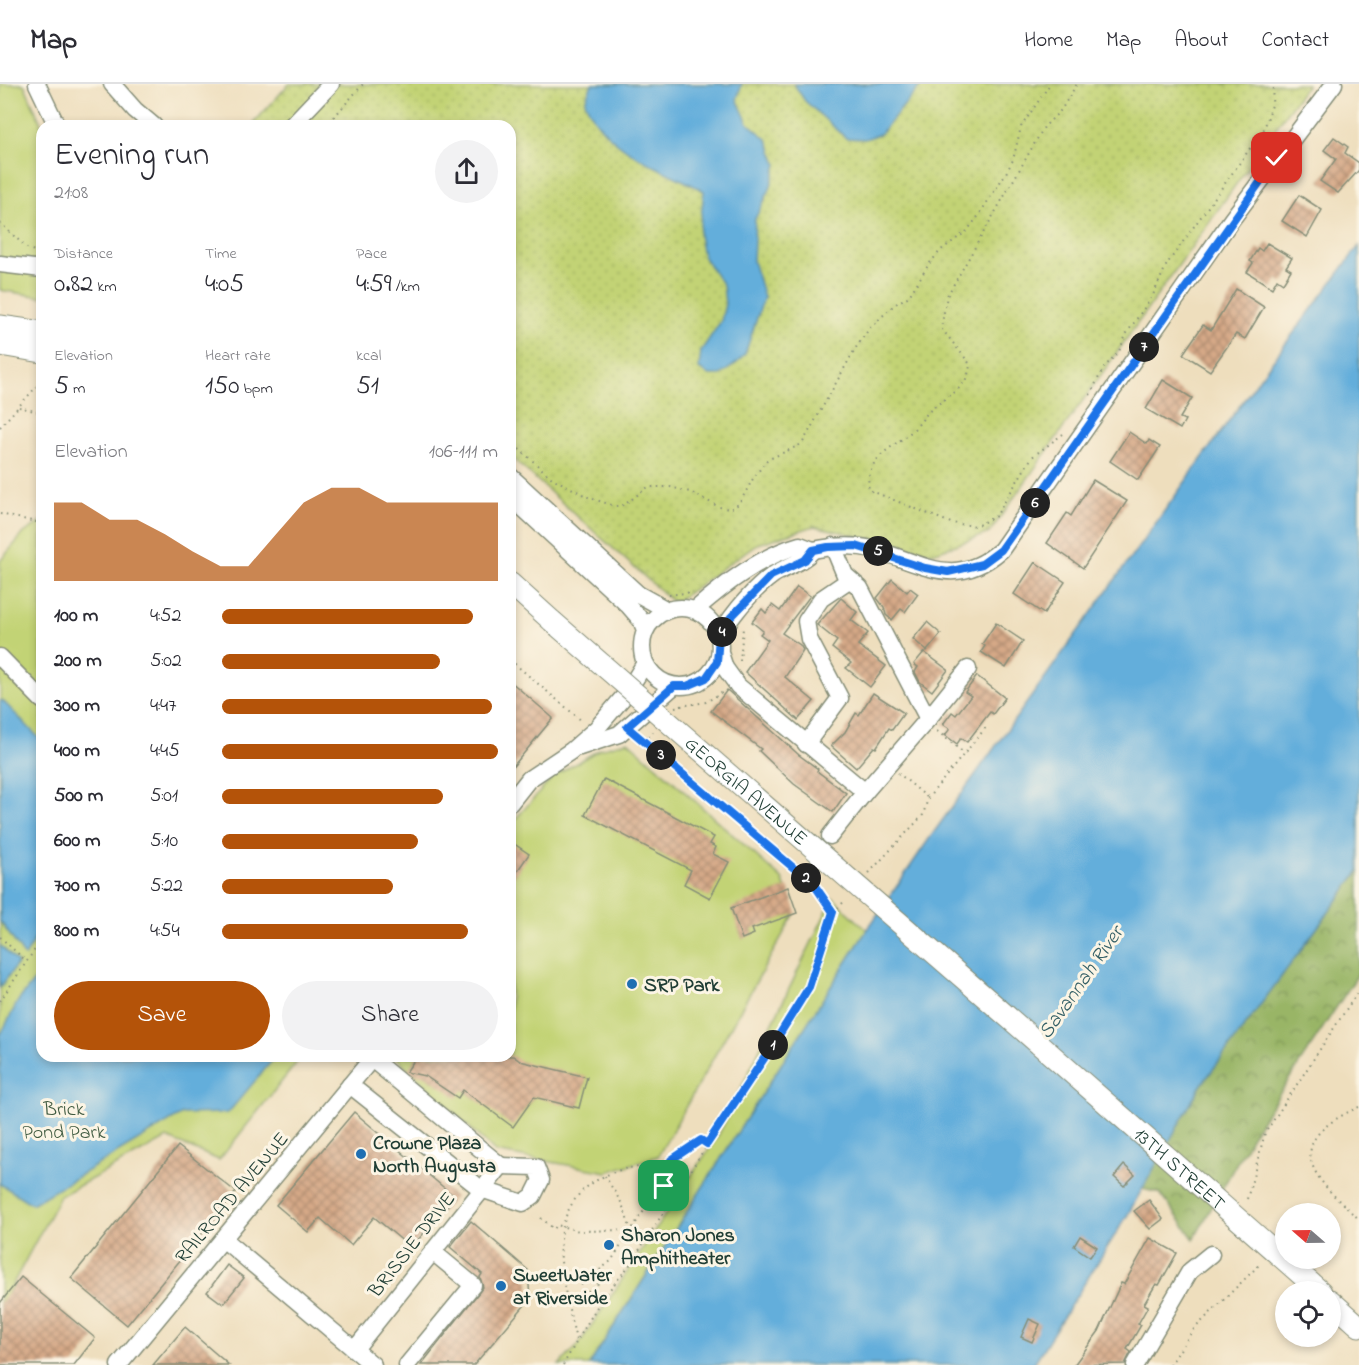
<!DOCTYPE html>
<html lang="en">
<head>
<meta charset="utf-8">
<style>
	:root { --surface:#fff; --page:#f2f2f3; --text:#2b2b33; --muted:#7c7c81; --line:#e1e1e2; --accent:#b45309 }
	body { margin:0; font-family:"Indie Flower",sans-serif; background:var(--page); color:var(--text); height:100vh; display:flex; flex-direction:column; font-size:22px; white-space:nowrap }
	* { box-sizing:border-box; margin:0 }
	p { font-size:20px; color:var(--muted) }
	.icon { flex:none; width:33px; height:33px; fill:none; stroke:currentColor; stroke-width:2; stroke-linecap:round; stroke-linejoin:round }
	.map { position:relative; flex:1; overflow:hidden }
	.details { position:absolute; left:36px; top:36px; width:480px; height:942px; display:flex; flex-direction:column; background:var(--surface); border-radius:18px; box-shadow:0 3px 9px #0003 }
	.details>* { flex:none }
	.needle { width:39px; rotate:290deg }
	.buttons { position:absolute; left:1275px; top:1119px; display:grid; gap:12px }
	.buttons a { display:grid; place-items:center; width:66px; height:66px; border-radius:50%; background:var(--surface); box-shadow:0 3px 9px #0003; font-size:30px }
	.pin { position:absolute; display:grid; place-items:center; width:51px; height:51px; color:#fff; margin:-26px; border-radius:12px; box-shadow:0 3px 9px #0006 }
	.km { position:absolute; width:30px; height:30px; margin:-15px; border-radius:50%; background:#222; color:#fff; font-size:16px; line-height:30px; text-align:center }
	.round { display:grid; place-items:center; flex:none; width:63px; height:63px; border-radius:32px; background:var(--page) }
	.overview { display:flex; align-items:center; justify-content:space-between; height:102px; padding:0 18px }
	h1 { font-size:33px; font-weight:600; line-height:45px }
	.metrics { display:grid; grid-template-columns:repeat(3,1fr); gap:9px; height:102px; padding:6px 18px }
	.metrics div { display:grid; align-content:center }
	.metrics b { font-size:26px; font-weight:600 }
	.metrics small { font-size:16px; font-weight:400 }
	.metrics p { font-size:16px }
	.chart { height:168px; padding:12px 18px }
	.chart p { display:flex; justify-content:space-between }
	.chart svg { width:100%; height:108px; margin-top:6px; fill:var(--accent); opacity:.7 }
	.cta { display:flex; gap:12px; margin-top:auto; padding:12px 18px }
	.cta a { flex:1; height:69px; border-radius:36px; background:var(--accent); color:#fff; font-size:24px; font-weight:600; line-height:69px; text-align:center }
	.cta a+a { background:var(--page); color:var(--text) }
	ul { padding:0 18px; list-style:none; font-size:20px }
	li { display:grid; grid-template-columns:96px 72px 1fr; align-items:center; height:45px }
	li i { height:15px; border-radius:8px; background:var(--accent) }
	header { display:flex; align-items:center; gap:36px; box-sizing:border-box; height:84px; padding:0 30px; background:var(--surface); border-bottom:2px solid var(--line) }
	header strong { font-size:28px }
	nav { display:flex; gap:33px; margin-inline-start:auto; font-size:21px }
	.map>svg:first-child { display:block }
	.grass { fill:url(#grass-dots); stroke:#708854; stroke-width:1.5 }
	.forest { fill:url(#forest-crowns); stroke:#5c794d; stroke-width:1.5 }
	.green { fill:#c2d375; stroke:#708854; stroke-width:1.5 }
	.water { fill:#63aedb; stroke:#417688; stroke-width:1.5 }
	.building { fill:url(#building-cross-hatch) }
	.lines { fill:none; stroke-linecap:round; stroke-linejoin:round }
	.minor-casing { stroke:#868e78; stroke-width:19 }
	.major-casing { stroke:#868e78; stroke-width:23 }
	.path { stroke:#868e78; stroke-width:2; stroke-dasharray:1.5 4.5; stroke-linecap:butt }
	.minor { stroke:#fff; stroke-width:16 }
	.major { stroke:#fff; stroke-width:21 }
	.major-bridge-casing { stroke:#868e78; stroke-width:23; stroke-linecap:butt }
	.major-bridge { stroke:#fff; stroke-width:21 }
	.route-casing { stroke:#fff; stroke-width:12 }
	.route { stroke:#1a73e8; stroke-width:8 }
	.poi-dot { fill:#1f6fb2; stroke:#fcf5e5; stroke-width:2 }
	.labels { text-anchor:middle; stroke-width:6; stroke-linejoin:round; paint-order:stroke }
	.street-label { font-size:20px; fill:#1f3d34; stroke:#fcf5e5 }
	.poi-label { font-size:20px; font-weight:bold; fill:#1f3d34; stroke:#fcf5e5; text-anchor:start }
	.park-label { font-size:20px; fill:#405b41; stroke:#fcf5e5 }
	.water-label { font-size:21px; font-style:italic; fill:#335f66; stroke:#fcf5e5 }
</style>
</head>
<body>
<header>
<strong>Map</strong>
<nav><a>Home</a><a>Map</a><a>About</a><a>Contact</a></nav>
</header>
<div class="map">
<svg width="1359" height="1281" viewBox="0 0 1359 1281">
	<defs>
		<pattern id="grass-dots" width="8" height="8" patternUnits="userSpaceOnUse" patternTransform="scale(1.5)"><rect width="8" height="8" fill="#c2d375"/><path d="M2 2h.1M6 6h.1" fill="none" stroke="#a6b666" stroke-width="1.8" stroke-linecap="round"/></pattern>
		<pattern id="forest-crowns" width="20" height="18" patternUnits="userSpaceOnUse" patternTransform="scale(1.5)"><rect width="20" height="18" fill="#99b566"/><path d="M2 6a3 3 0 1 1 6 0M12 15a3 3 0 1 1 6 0" fill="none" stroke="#7c9455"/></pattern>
		<pattern id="building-cross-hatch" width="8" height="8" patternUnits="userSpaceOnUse" patternTransform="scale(1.5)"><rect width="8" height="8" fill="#d6a987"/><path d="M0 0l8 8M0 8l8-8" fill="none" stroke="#ad8b6f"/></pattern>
	</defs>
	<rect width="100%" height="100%" fill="#fcf5e5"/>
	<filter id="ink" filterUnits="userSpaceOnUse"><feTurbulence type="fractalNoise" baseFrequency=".0167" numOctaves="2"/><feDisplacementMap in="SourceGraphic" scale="12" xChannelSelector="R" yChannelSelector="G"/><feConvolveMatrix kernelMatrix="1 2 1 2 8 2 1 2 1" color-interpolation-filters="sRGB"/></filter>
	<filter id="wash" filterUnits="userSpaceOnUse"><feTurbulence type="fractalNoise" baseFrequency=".008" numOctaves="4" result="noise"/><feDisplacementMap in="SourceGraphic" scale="24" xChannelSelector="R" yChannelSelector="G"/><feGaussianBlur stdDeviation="1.35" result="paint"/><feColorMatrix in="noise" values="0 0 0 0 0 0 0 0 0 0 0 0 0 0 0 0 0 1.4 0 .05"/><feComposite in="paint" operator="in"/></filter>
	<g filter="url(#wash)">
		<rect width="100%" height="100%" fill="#eedebd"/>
		<path class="grass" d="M289 0H1307L989 449 933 469 814 442 755 461 674 519 510 372V42H251Z"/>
		<path class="forest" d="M1359 787V889L1253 1050 1194 1155 1160 1109 1142 1105 1200 1003Z"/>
		<g class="green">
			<path d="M0 0H24L42 42V213L0 206Z"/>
			<path d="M42 437V972H302L219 1076 167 1054 60 1112 0 1224V477L24 449Z"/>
			<path d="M628 657 782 795 795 829 658 1072 607 1088 495 1068 395 972H510V741L553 693 600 665Z"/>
			<path d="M833 814 867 846 589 1281H559L577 1263 719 1050Z"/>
		</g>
		<g class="water">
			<path d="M592 0H742L737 15 748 39 768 56 777 80 770 105 755 135 753 177 764 213 745 270 737 279 720 291H709L699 285 701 267 721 237 725 220 723 201 703 172 699 151 704 107C661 84 604 66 585 17Z"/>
			<path d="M794 0H922L880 50 865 55 846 54 805 17Z"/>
			<path d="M1359 162V787L1200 1003 1127 1132 1033 1281H589L867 846 929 755 1259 295Z"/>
			<path d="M2 616 42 657V847L35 854 25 873 0 837V618Z"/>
			<path d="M0 861 18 879 0 904Z"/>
			<path d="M42 887V972H276L228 1029 182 1030 32 1120 0 1100V952L18 917Z"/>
		</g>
		<g id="blocks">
			<g class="building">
				<path d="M1334 53 1348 63 1345 69 1359 79V86L1338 109 1320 97 1336 75 1324 66Z"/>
				<path d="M1299 111 1322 126 1307 153 1282 137Z"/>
				<path d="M1267 159 1292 174 1286 183 1291 186 1283 199 1277 195 1272 204 1247 188 1253 179 1250 177 1258 164 1262 167Z"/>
				<path d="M1236 205 1264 223 1245 255 1236 250 1210 287 1183 270 1203 241 1211 246Z"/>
				<path d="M1163 296 1192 314 1180 334 1185 336 1180 345 1146 325Z"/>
				<path d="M1129 348 1147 360 1149 356 1160 363 1138 396 1110 377Z"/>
				<path d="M1093 396 1127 417 1083 484 1047 459 1067 429 1071 432Z"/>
				<path d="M1035 478 1065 498 1044 530 1014 510Z"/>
				<path d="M892 495 907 508 910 504 918 510 905 528 901 525 892 536 886 531 884 523 877 514Z"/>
				<path d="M797 503 810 512 782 549 800 561 803 566 785 593 814 617 798 636 745 588 768 556 760 550 763 547 752 538 762 525 766 529 772 521 780 527Z"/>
				<path d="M841 514 857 528 851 536 868 549 858 561 886 582 870 603 846 584 851 579 832 564 837 557 817 541Z"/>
				<path d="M927 538 941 550 927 567 913 555Z"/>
				<path d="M996 539 1023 557 1006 584 981 568 985 562 982 560Z"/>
				<path d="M924 568 948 586 932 607 920 598 915 588 918 583 914 580Z"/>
				<path d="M977 592 1005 614 993 630 990 628 967 658 961 654 957 660 945 651 950 645 943 640 952 628 956 631 971 612 965 608Z"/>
				<path d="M510 597 553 634 510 686Z"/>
				<path d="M727 606 799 671 818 685 817 687 846 709 833 728 794 700 759 667 761 665 711 627Z"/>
				<path d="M873 609 904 629 892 646 889 644 876 664 874 663 856 684 831 662 845 648 856 629 859 631Z"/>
				<path d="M604 695 714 753 710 760 716 763 713 770 729 778 710 814 684 800 691 786 585 731Z"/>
				<path d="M510 757 529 770 510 798Z"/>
				<path d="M788 803 797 829 752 845 754 850 742 855 731 824Z"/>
				<path d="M417 972H513L520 977 587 993 579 1024 534 1013 513 1043 463 1006 458 1014 425 992 406 988Z"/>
				<path d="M354 1028 455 1113 411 1164 374 1133 351 1161 320 1134 308 1148 276 1121Z"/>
				<path d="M178 1062 236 1108 127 1241 71 1194Z"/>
				<path d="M1124 1081 1135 1091 1124 1102 1114 1093Z"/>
				<path d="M1149 1116 1163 1135 1150 1145 1134 1127Z"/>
				<path d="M471 1137 528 1186 530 1215 474 1281H421L483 1203 480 1193 482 1190 450 1163Z"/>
				<path d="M1080 1152 1097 1163 1090 1173 1074 1162Z"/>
				<path d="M1150 1154 1177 1169 1159 1201 1156 1200 1144 1220 1148 1222 1138 1240 1141 1241 1127 1265 1131 1268 1125 1280 1074 1281 1099 1247 1121 1199 1124 1200Z"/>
				<path d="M227 1181 244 1194 223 1220 207 1208Z"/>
				<path d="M21 1193 95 1254 74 1281H0V1219Z"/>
				<path d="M1029 1235 1040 1240 1032 1258 1021 1253Z"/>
				<path d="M185 1243 229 1281H153Z"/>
			</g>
		</g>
	</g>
	<g filter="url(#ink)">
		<use href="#blocks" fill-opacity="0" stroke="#868e78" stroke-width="1.5"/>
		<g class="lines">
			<g class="minor-casing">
				<g id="minor">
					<path d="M37 0 57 42"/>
					<path d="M112 0 135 26 154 42"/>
					<path d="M291 42 331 0"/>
					<path d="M0 180 42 185"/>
					<path d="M510 392 638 510 667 526"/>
					<path d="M510 412 628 521 641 536 645 546"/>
					<path d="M833 462 845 491 860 504 928 635"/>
					<path d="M813 466C833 462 852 460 872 465 922 478 954 507 1001 466L1232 135 1334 0"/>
					<circle cx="681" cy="563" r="39"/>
					<path d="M695 526C726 499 761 472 800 461L813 466"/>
					<path d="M719 552C733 530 751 507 773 491 787 482 802 479 813 466"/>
					<path d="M720 569 725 584 738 602 865 708 928 635 968 585"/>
					<path d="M0 573 42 616"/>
					<path d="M806 660 840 614 809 555 806 537 821 515 849 496"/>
					<path d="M580 663 619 650 674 602"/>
					<path d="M510 719 529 695 571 667 597 644 626 610 645 579"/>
					<path d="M830 752 865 708"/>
					<path d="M373 976 501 1082"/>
					<path d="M350 1001 481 1105 523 1119 533 1112 541 1096 536 1083 501 1082"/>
					<path d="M223 1155 373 1281"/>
					<path d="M355 1265 501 1082"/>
					<path d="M119 1281 374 972"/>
					<path d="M407 1281 473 1201 433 1168"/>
					<path d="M1135 1281 1190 1187 1211 1170"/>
				</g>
			</g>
			<g class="major-casing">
				<g id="major">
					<path d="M0 242 42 248"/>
					<path d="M0 261 42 268"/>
					<path d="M510 499 552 537"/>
					<path id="s1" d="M1039 960 1321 1208"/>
					<path d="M1330 1216 1359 1242"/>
				</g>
			</g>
			<g class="path">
				<path d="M326 42 363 0"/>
				<path d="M0 139 27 164 39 169"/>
				<path d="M1090 311 1103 285 1119 267 1127 249 1153 211 1167 180 1264 45 1272 21 1273 0"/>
				<path d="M19 323 42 329"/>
				<path d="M0 343 39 300"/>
				<path d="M1063 350 1032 373 996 432 976 442 951 439 869 406C864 374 892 365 912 347 920 340 925 330 934 323 951 310 968 304 970 280L941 244 947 212 1044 43 1061 26 1077 0"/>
				<path d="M510 357 552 394 590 414 615 422 624 421 648 403H670L690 408 719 423 730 425 739 420 754 393 767 376 802 360 855 265 869 245 894 221 909 212 929 180 941 166 966 148 977 134 1006 89 1013 76 1021 43 1050 0"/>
				<path d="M0 430 41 439 42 443"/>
				<path d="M669 511 693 508"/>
				<path d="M510 576 582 637"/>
				<path d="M740 577 743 544"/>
				<path d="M675 623 706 618 725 607"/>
				<path d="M937 647 965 670"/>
				<path d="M644 657 653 648"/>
				<path d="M898 689 928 714"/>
				<path d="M869 789 923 731 928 714 987 642"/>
				<path d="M833 828 846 816"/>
				<path d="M0 853 26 877"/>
				<path d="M0 917 42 855"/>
				<path d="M1359 1023C1280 1058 1310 1092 1359 1135"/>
				<path d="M654 1107 661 1106C668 1098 674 1087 671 1076"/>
				<path d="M1247 1115 1265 1049 1359 906"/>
				<path d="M541 1134 554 1145 557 1141 579 1147 631 1146 622 1120 605 1092"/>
				<path d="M631 1146 645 1154"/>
				<path d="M581 1201 611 1177 651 1116 658 1094"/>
				<path d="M567 1219C580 1216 585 1207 597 1202L599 1195 596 1189"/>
				<path d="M576 1256C562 1192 535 1113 620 1086 632 1082 644 1084 656 1081 673 1077 687 1066 701 1056L706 1059"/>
				<path d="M563 1281 601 1216 629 1182 809 903 833 828 815 802 640 653"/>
				<path d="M1170 1281 1193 1246 1259 1181"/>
			</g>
			<use href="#minor" class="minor"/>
			<use href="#major" class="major"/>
			<g class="major-bridge-casing">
				<g id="major-bridge">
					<path id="s2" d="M552 537 1039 960"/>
				</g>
			</g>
			<use href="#major-bridge" class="major-bridge"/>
		</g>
	</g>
	<g class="lines" filter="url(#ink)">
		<g class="route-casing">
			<path id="route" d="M664 1102 672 1087 671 1076 701 1056 707 1060 771 964 809 903 833 828 815 802 627 643 674 602H687L706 594 717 578 719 552 731 533 771 492 805 476 813 466 828 463 856 462 925 484 948 488 982 480 1001 466 1277 74"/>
		</g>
		<use href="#route" class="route"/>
	</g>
	<g class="poi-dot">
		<circle cx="632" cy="900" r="6"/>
		<circle cx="361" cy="1070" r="6"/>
		<circle cx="609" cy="1161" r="6"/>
		<circle cx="501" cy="1202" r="6"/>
	</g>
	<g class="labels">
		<g class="street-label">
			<text dy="7" stroke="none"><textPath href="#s2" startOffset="258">GEORGIA AVENUE</textPath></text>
			<text dy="7" stroke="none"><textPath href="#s1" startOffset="188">13TH STREET</textPath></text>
			<text transform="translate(231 1113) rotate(-50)" y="7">RAILROAD AVENUE</text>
			<text transform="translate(411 1160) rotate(-52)" y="7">BRISSIE DRIVE</text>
		</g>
		<g class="poi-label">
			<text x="644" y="907">SRP Park</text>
			<text x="373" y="1065">Crowne Plaza<tspan x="373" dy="23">North Augusta</tspan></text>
			<text x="621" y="1157">Sharon Jones<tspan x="621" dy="23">Amphitheater</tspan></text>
			<text x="513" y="1197">SweetWater<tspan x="513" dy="23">at Riverside</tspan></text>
		</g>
		<g class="park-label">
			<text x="64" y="1031">Brick<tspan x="64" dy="23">Pond Park</tspan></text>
		</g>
		<g class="water-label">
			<text transform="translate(1080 898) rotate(-55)" y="7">Savannah River</text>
		</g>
	</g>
</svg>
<div class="buttons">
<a><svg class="needle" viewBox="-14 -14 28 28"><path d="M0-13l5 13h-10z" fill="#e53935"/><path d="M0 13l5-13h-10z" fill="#7c7c81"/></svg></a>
<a><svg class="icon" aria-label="locate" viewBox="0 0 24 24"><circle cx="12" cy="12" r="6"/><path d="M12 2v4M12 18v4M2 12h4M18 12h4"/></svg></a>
</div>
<div class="pin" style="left:664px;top:1102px;background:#1e9e55"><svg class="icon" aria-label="arrive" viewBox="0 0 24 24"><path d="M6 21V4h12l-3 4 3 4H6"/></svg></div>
<div class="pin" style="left:1277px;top:74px;background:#d93025"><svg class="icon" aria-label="check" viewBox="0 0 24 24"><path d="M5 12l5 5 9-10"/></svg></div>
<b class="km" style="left:773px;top:961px">1</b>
<b class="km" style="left:806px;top:794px">2</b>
<b class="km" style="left:661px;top:671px">3</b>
<b class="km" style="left:722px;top:548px">4</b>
<b class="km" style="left:878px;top:467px">5</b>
<b class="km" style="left:1035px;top:419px">6</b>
<b class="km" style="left:1144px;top:263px">7</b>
<section class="details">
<div class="overview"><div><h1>Evening run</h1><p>21:08</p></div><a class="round"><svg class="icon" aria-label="share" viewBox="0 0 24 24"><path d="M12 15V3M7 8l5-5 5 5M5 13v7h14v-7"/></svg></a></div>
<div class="metrics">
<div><p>Distance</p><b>0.82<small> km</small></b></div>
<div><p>Time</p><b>4:05</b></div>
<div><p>Pace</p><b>4:59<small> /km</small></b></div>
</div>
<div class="metrics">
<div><p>Elevation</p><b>5<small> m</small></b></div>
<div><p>Heart rate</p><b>150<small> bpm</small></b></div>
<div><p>kcal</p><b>51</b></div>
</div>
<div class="chart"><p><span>Elevation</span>106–111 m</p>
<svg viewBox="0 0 160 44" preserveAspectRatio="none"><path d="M0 44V12L10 12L20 19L30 19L40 25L50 32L60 38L70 38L80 25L90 12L100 6L110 6L120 12L130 12L140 12L150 12L160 12V44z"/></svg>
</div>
<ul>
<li><b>100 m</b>4:52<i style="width:91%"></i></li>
<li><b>200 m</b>5:02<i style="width:79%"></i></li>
<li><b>300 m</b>4:47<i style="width:98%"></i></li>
<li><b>400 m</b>4:45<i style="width:100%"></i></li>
<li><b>500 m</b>5:01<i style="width:80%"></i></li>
<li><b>600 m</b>5:10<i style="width:71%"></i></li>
<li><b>700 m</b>5:22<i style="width:62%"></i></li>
<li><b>800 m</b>4:54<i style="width:89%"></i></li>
</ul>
<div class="cta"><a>Save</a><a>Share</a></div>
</section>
</div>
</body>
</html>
